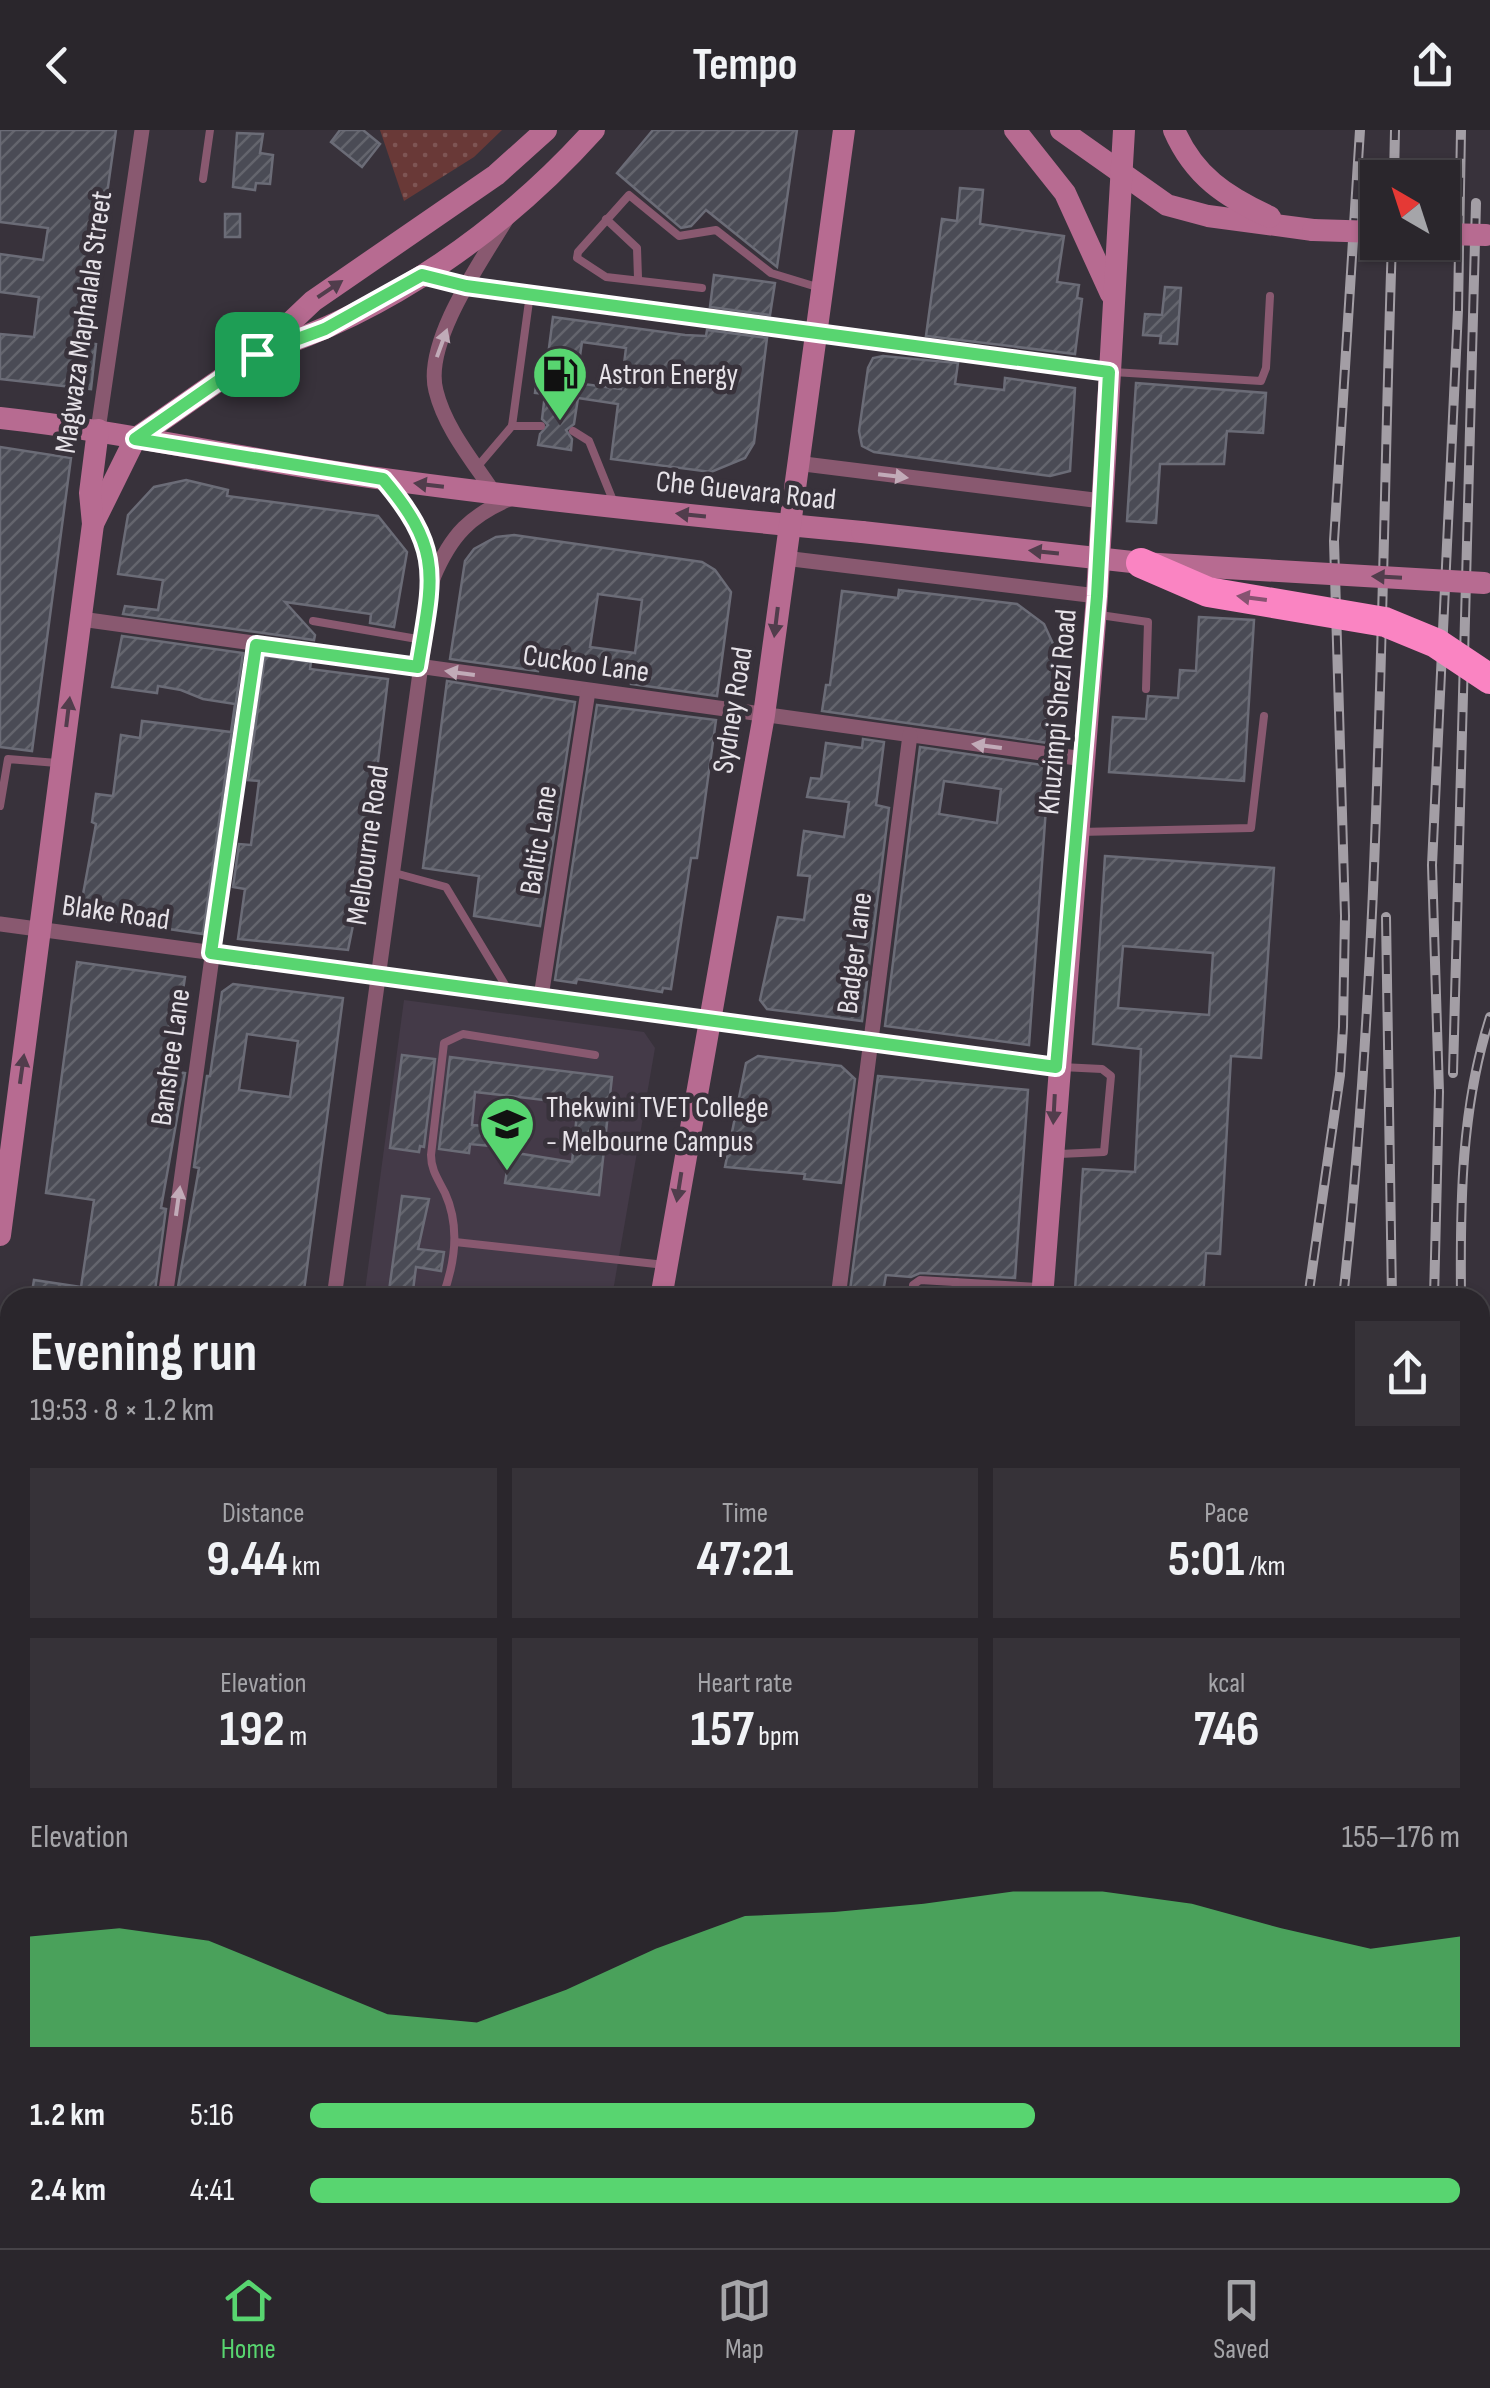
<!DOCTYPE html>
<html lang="en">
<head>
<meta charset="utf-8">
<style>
	:root { --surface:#2a262c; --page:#363238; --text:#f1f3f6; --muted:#a5a5a9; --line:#464348; --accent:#58d570 }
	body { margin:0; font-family:"Sofia Sans Condensed",sans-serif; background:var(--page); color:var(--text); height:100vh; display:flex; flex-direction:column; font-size:38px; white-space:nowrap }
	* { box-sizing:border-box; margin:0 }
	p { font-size:32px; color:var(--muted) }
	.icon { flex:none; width:55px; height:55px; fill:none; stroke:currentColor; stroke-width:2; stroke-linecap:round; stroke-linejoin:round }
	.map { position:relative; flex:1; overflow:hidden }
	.panel { position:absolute; left:0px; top:1158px; width:1490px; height:962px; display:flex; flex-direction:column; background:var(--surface); border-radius:30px 30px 0 0; box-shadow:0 2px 8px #0004,0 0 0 2px var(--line) }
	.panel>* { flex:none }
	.needle { width:65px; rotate:321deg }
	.buttons { position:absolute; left:1360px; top:30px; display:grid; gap:20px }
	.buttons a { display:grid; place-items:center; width:100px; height:100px; border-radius:0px; background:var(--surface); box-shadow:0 2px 8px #0004,0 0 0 2px var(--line); font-size:50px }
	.pin { position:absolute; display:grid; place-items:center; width:85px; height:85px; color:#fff; margin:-42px; border-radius:20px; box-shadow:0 5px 15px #0006 }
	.round { display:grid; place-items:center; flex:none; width:105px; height:105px; border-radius:0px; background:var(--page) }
	.overview { display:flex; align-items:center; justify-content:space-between; height:170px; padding:0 30px }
	h1 { font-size:55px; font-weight:700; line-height:75px }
	.metrics { display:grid; grid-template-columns:repeat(3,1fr); gap:15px; height:170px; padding:10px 30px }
	.metrics div { display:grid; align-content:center; border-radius:0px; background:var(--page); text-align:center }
	.metrics b { font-size:50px; font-weight:700 }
	.metrics small { font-size:28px; font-weight:400 }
	.metrics p { font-size:28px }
	.chart { height:280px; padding:20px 30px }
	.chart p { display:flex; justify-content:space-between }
	.chart svg { width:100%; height:180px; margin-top:10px; fill:var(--accent); opacity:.7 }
	ul { padding:0 30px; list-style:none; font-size:32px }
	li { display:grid; grid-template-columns:160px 120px 1fr; align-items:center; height:75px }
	li i { height:25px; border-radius:12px; background:var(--accent) }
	header { display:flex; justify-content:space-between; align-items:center; height:130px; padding:0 30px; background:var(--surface); font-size:45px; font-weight:700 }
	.menu { display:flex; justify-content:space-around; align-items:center; height:140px; border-top:2px solid var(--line); background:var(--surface); font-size:28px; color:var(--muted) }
	.menu a { display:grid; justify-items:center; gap:5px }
	.menu .on { color:var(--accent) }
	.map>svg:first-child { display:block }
	.built { fill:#443a48 }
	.green { fill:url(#green-dots) }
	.building { fill:url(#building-hatch); stroke:#6b6c77; stroke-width:2.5; fill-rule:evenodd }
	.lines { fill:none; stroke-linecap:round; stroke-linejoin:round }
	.lane { stroke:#895970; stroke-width:8 }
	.street { stroke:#895970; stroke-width:15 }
	.secondary { stroke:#b76b91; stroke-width:22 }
	.highway { stroke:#fa84c2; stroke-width:30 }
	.rail-casing { stroke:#a39ea5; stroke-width:10 }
	.rail { stroke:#38323b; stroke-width:6; stroke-dasharray:19; stroke-linecap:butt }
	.secondary-bridge { stroke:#b76b91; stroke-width:22 }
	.highway-bridge { stroke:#fa84c2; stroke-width:30 }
	.oneway { fill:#513d4c }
	.oneway2 { fill:#c1abb8 }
	.oneway3 { fill:#865371 }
	.route-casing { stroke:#fff; stroke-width:20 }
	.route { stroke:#58d570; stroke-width:12 }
	.labels { text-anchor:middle; stroke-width:9; stroke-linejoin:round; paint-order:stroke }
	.street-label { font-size:30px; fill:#e6e2e8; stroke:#38323b }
	.poi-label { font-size:30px; fill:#e6e2e8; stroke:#38323b; text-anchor:start }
</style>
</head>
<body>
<header><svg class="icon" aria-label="back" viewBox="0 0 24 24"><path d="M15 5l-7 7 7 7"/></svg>Tempo<svg class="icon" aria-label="share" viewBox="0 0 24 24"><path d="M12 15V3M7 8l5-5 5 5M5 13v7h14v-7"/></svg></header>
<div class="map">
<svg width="1490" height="2118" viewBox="0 0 1490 2118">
	<defs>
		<pattern id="green-dots" width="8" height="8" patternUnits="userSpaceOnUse" patternTransform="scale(2.5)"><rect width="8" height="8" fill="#693937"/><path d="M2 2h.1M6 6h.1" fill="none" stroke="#7e5554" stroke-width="1.8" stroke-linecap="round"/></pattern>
		<pattern id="building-hatch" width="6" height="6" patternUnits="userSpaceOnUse" patternTransform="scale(2.5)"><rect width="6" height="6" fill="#4a4b55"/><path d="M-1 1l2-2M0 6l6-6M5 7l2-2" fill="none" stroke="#64656d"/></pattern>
	</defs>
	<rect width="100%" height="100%" fill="#38323b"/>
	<path class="built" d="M404 870 644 902 655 918 612 1167 364 1168Z"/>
	<path class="green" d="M380 0H502L474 27 404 71Z"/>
	<g class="building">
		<path d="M0 0H116L86 213 96 214 91 259 0 249V204L34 207 39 167 0 162V124L43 130 48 98 0 92Z"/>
		<path d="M340 0H363L380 14 362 37 331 12Z"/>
		<path d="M653 0H797L777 137 706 80 691 96 681 98 617 43Z"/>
		<path d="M237 3 263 4 260 23 273 25 270 54 256 53 255 60 233 57Z"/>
		<path d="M960 58 983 60 980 94 1064 106 1057 152 1079 155 1077 168 1082 169 1075 224 926 206 942 89 957 91Z"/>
		<rect x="225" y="84" width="15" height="23"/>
		<path d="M714 145 775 153 770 185 710 177Z"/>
		<path d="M1165 157 1181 158 1177 214 1160 213 1161 206 1143 205 1145 184 1162 185Z"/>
		<path d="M553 187 685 205 706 206 707 200 767 208 754 313 745 328 711 342 611 329 618 274 578 268 574 294 566 300 572 309 571 320 538 315 540 304 548 295 542 289 545 264 535 263 537 248 545 249ZM582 212 626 218 621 259 576 253Z"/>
		<path d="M883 226 958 233 955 254 1004 260 1005 248 1075 258 1070 341 1050 346 874 322 862 316 859 301 868 238 873 228Z"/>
		<path d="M1136 253 1266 263 1263 303 1227 301 1224 334H1160L1156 393 1127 391Z"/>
		<path d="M0 317 71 328 32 621 0 617Z"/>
		<path d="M186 350 228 360 227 366 378 386 407 422 394 497 370 493 371 484 285 472 315 505 314 510 123 484 125 476 158 480 163 450 118 444 128 385 154 357Z"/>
		<path d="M514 405 702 432 715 440 731 462 717 566 631 554 632 541 540 529 538 541 450 529 465 431 474 419 496 407ZM598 464 642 470 635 523 590 517Z"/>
		<path d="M899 460 1017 474 1044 494 1059 527 1048 613 822 581 826 555H830L842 461 898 468Z"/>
		<path d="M1199 487 1254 490 1244 651 1109 642 1113 587 1146 589 1148 566 1178 568 1180 540 1196 541Z"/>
		<path d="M122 506 243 523 203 804 79 786 96 694 92 692 96 664 113 666 121 605 140 608 142 591 231 602 235 574 203 569 181 560 158 556 157 563 112 557Z"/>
		<path d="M265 526 311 532 310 539 388 549 366 731 348 820 238 809 245 759 233 757 239 714 251 715 259 651 248 650Z"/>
		<path d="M447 551 575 572 540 796 474 786 479 746 423 738Z"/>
		<path d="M597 575 716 590 697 728H691L671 859 663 858 662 862 577 849 576 853 555 850Z"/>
		<path d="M863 609 884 612 876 675 889 678 862 891 767 879 760 870 778 787 804 790 810 746 798 745 804 701 844 707 849 672 807 667 811 648 821 649 826 613 862 618Z"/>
		<path d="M920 617 1049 636 1029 915 885 896ZM944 651 1001 659 997 693 939 684Z"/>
		<path d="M1105 726 1274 738 1261 928 1231 926 1220 1124 1206 1123 1203 1168H1122L1075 1160 1083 1039 1135 1042 1141 919 1093 914ZM1123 816 1213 823 1209 885 1118 878Z"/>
		<path d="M77 832 185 847 171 941 185 943 161 1078 166 1079 154 1168H31L34 1150 81 1157 94 1070 46 1063Z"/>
		<path d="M233 854 343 868 303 1168H176L199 1038 194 1037 207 946H210L222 862ZM247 904 298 911 290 967 239 960Z"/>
		<path d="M402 925 435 929 424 1017 420 1016 419 1022 390 1018Z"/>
		<path d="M758 926 841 936 855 949 841 1053 804 1049 805 1044 725 1037 746 933Z"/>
		<path d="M450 927 612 947 599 1065 505 1053 510 1022 572 1032 578 974 475 962 472 995 502 997 500 1017 470 1014 469 1023 439 1019Z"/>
		<path d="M878 946 1028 960 1015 1148 920 1143 911 1147 886 1145 882 1168H849Z"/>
		<path d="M402 1066 429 1069 418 1119 444 1122 441 1141 416 1137 412 1168H388Z"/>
		<path d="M978 1161 1013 1163 1012 1168H978Z"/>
	</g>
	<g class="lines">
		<g class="lane">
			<path d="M203 49 210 0"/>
			<path d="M606 89 637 118 638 148"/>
			<path d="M702 158 606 147 577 128 578 122 629 65 679 106 716 100 771 143 817 157"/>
			<path d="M1113 242 1261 251 1266 238 1270 166"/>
			<path d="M512 296H541"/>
			<path d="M573 301 589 311 614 373"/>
			<path d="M478 336 512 296 530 164"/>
			<path d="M1100 485 1148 492 1146 559"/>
			<path d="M313 491 423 510"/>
			<path d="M0 676 8 629 57 633"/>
			<path d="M1080 702 1251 698 1264 586"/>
			<path d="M391 742 446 757 510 863"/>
			<path d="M1059 1024 1104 1022 1111 946 1102 939 1061 937"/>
			<path d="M455 1112 665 1135"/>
			<path d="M442 1168C455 1134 460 1096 445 1063 438 1049 431 1040 431 1025L444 913 463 904 595 925"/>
			<path d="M912 1168 913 1155 920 1150 1038 1157"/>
			<path d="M954 1168 956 1152"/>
			<path d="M0 1601 10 1602"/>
			<path d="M263 2113 302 2118"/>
			<path d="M138 2118 139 2110"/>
			<path d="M319 2118 320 2110"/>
			<path d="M632 2118 633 2110"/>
		</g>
		<g class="street">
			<path d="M422 145 466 156 1109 242"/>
			<path d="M98 300 142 0"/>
			<path d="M796 333 1102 371"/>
			<path d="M383 349 420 399 433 448"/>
			<path d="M494 363C473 331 445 298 436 261 423 213 482 130 506 90"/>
			<path d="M784 428 1097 466"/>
			<path d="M81 489 1084 629"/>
			<path d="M0 794 1057 937"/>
			<path d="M541 867 588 561"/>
			<path d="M165 1168 255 515"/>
			<path d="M334 1168 433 448C451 405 470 385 514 367"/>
			<path d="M838 1168 910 605"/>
			<path d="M0 1405 10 1407"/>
			<path d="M0 1926 10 1927"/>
		</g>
		<g class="secondary">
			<path d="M1015 0 1065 63 1111 164"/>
			<path d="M1061 0 1167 75 1208 86 1313 100"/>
			<path d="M1174 0C1194 46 1226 67 1270 87"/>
			<path d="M261 222C388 182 505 99 594 0"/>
			<path d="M0 288C129 302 255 332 384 349 543 371 702 387 862 402"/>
			<path d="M93 394 135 309 257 224 313 171 496 45 546 0"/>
			<path d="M0 1105 93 394 90 363 98 300"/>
			<path d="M661 1168 764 585 844 0"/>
			<path d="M1042 1168 1097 466 1124 0"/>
			<path d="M522 2118 523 2110"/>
			<path d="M975 2118V2110"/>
		</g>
		<g class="highway">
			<path d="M1480 1997 1490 1867"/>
			<path d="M1471 2118 1472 2110"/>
		</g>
		<g class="rail-casing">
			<g id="rail">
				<path d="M1394 48 1395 0"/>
				<path d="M1386 787 1392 1168"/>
				<path d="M1453 943 1476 73"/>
				<path d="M1308 1168 1340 945 1343 897 1345 786 1334 411 1360 0"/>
				<path d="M1343 1168C1382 817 1380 464 1392 112"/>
				<path d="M1434 1168 1439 962 1432 735 1458 180 1461 0"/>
				<path d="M1461 1168C1460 1072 1461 978 1490 887"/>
				<path d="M1480 1359 1490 1425"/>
				<path d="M1480 1439 1483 1456"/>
				<path d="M1159 2118V2110"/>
				<path d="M1197 2118V2110"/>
				<path d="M1269 2118 1270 2110"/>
				<path d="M1309 2118V2110"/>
				<path d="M1343 2118 1344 2110"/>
				<path d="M1393 2118 1394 2110"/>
				<path d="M1433 2118 1434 2110"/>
			</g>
		</g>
		<use href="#rail" class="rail"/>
		<g class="secondary-bridge">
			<path d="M1313 100 1378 102"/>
			<path d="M1442 104 1486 105"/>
			<path d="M862 402 1141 433 1484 453"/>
		</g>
		<path class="highway-bridge" d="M1141 433 1208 462 1385 492 1436 513 1490 549"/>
	</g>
	<defs><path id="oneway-solid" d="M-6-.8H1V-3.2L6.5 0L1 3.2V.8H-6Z" transform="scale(2.5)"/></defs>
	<g class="oneway">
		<use href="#oneway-solid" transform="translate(330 159) rotate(-34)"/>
		<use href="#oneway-solid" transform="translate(429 355) rotate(-173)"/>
		<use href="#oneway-solid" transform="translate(691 385) rotate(-174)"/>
		<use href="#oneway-solid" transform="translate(1044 422) rotate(-174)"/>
		<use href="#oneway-solid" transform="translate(1387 447) rotate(-177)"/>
		<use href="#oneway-solid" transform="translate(776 492) rotate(97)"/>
		<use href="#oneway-solid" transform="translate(68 582) rotate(-83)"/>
		<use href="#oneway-solid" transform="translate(22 939) rotate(-82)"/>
		<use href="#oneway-solid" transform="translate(1054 979) rotate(93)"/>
		<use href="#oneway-solid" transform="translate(679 1057) rotate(99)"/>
	</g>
	<g class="oneway2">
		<use href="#oneway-solid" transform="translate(442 213) rotate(-70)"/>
		<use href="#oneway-solid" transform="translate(893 346) rotate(7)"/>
		<use href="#oneway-solid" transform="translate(460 543) rotate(-172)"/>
		<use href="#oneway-solid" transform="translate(987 616) rotate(-172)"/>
		<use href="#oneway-solid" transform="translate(178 1071) rotate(-82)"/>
	</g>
	<use class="oneway3" href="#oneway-solid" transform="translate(1252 468) rotate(-172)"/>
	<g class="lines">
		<g class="route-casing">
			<path id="route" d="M422 145 466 156 1109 242 1097 466 1056 937 211 823 256 515 418 537C432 449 445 422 383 349L135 309 257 224 325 199Z"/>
		</g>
		<use href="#route" class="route"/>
	</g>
	<defs>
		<g id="fuel-pin" transform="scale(2.875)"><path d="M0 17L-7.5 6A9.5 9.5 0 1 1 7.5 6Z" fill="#58d570" stroke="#38323b"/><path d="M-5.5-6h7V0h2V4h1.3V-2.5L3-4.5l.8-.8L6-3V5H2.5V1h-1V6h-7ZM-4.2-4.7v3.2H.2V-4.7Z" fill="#111"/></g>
		<g id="university-pin" transform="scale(2.875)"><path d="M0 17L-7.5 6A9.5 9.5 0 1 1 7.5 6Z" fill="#58d570" stroke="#38323b"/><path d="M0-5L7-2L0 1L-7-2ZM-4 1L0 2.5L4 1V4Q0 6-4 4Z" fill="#111"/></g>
	</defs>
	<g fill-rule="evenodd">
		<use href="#fuel-pin" x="560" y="244"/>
		<use href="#university-pin" x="507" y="994"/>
	</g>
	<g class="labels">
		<g class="street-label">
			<text transform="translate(83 192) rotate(-82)" y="10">Magwaza Maphalala Street</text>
			<text transform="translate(746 360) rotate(6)" y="10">Che Guevara Road</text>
			<text transform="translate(586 533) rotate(8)" y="10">Cuckoo Lane</text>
			<text transform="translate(732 580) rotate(-81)" y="10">Sydney Road</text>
			<text transform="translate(1057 582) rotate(-85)" y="10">Khuzimpi Shezi Road</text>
			<text transform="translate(538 710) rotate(-81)" y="10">Baltic Lane</text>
			<text transform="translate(367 715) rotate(-82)" y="10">Melbourne Road</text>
			<text transform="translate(116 782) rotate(8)" y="10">Blake Road</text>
			<text transform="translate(854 823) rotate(-83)" y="10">Badger Lane</text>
			<text transform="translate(170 927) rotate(-82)" y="10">Banshee Lane</text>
		</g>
		<g class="poi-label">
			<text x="599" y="254">Astron Energy</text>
			<text x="546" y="987">Thekwini TVET College<tspan x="546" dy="34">- Melbourne Campus</tspan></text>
		</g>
	</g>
</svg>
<div class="buttons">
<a><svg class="needle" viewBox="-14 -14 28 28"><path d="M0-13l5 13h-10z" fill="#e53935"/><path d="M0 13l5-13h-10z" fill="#a5a5a9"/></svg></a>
</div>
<div class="pin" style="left:257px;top:224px;background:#1e9e55"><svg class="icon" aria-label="arrive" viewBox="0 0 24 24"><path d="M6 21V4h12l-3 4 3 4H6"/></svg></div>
<section class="panel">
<div class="overview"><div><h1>Evening run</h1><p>19:53 · 8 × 1.2 km</p></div><a class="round"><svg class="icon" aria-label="share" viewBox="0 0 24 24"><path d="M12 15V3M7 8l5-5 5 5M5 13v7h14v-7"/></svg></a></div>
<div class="metrics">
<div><p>Distance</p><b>9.44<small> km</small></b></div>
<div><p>Time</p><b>47:21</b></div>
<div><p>Pace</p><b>5:01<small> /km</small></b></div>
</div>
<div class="metrics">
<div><p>Elevation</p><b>192<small> m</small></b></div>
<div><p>Heart rate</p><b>157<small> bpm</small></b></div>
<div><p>kcal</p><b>746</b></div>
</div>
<div class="chart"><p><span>Elevation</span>155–176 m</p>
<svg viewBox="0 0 160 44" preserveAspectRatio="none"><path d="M0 44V17L10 15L20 18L30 27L40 36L50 38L60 30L70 20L80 12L90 11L100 9L110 6L120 6L130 9L140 15L150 20L160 17V44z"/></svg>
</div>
<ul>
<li><b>1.2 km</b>5:16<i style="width:63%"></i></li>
<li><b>2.4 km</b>4:41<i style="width:100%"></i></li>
</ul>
</section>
</div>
<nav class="menu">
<a class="on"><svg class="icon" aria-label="home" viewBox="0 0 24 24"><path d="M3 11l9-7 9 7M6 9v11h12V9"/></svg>Home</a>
<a><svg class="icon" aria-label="map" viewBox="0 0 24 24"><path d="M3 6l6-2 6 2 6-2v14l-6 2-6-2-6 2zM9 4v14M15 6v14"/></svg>Map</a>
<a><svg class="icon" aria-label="saved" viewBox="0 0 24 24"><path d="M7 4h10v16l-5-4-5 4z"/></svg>Saved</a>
</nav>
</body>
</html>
